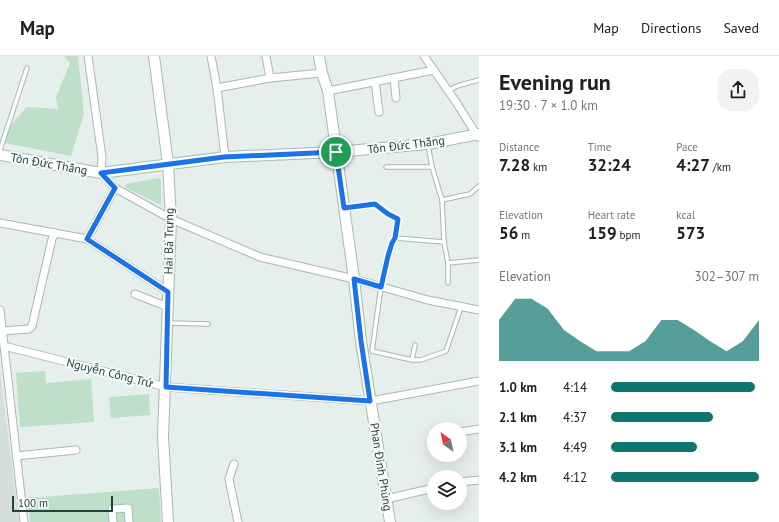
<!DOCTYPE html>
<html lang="en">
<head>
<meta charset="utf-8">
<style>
	:root { --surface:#fff; --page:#f2f2f2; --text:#202124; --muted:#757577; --line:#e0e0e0; --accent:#0f766e }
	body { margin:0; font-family:"PT Sans",sans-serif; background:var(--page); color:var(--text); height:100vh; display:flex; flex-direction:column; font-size:15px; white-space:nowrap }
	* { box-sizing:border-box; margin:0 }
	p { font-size:13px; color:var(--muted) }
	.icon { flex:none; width:22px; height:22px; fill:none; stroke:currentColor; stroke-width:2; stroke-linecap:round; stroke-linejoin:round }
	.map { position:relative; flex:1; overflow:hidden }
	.sheet { display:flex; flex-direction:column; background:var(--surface); width:300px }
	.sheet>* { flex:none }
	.needle { width:26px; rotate:327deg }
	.fabs { position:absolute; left:427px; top:366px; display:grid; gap:8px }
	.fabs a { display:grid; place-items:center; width:40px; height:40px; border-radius:50%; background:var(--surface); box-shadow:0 4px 16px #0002; font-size:20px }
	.scale { position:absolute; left:12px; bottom:10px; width:101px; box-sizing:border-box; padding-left:4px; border:2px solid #24423a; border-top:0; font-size:11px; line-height:14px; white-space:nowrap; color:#24423a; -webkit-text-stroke:3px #f7fbf9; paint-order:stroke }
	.pin { position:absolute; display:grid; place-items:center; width:34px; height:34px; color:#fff; margin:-17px; border:2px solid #fff; border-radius:50%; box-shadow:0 1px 4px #0007 }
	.round { display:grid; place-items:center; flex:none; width:42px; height:42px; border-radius:16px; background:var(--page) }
	.head { display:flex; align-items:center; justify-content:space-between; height:68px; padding:0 20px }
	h1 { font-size:22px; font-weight:700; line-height:30px }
	.stats { display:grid; grid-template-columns:repeat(3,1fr); gap:6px; height:68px; padding:4px 20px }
	.stats div { display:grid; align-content:center }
	.stats b { font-size:17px; font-weight:700 }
	.stats small { font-size:11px; font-weight:400 }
	.stats p { font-size:11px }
	.chart { height:112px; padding:8px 20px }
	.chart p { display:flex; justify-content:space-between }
	.chart svg { width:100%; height:72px; margin-top:4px; fill:var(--accent); opacity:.7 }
	ul { padding:0 20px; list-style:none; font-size:13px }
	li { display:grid; grid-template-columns:64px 48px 1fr; align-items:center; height:30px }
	li i { height:10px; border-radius:5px; background:var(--accent) }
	header { display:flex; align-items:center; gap:24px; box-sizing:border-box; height:56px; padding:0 20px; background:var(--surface); border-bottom:1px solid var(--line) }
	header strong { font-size:19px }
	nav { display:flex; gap:22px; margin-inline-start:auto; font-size:14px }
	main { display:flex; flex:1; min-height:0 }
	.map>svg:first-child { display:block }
	.built { fill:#d4dfda }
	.green { fill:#bfe0c8 }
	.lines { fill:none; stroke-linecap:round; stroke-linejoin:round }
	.lane-casing { stroke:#a8b8b2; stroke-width:5.5 }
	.street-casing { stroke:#a8b8b2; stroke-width:9 }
	.secondary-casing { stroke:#a4bbb3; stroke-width:12 }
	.lane { stroke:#fff; stroke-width:3.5 }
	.street { stroke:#fff; stroke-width:7 }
	.secondary { stroke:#fff; stroke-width:10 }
	.route-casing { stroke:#fff; stroke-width:8 }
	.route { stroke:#1a73e8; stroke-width:5 }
	.labels { text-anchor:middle; stroke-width:4; stroke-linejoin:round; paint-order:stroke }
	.street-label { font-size:12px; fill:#24423a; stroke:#f7fbf9 }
</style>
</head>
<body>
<header>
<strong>Map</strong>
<nav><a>Map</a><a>Directions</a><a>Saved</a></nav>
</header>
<main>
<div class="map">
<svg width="479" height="466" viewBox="0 0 479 466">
	<rect width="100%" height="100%" fill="#e6efeb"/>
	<path class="built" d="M0 315 19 466H0Z"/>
	<g class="green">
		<path d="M64 0H78L84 58 71 100 5 87 9 71 27 51 58 53 56 41 70 7Z"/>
		<path d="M159 122 161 125V149L126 132 125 130 126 128Z"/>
		<path d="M45 315 46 327 91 323 94 366 20 371 16 317Z"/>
		<path d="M149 338 150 359 111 362 109 341Z"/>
		<path d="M159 432 161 466H30L28 442Z"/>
	</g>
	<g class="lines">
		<g class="lane-casing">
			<g id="lane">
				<path d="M448 35 457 30 479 24"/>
				<path d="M428 89 432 111 442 144 444 186 448 207 479 204"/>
				<path d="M0 94 27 12"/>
				<path d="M386 111H432"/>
				<path d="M442 144 470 138 479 130"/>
				<path d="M346 152 375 148 388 158 398 163 395 182 392 187 388 200 381 231 372 295 412 304H421L446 295 461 251"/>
				<path d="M395 182 444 186"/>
				<path d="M448 207V227"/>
				<path d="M169 267 208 268"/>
				<path d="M412 304 415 289"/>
			</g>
		</g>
		<g class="street-casing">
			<g id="street">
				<path d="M88 0 102 101 101 117 115 132 171 163 260 201 354 223 428 244 479 254"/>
				<path d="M211 0 217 32 225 101"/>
				<path d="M266 0 270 22"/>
				<path d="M424 0 456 46 478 81"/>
				<path d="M394 22 396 42"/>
				<path d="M375 26 379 56"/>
				<path d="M217 32 270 22 322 17"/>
				<path d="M328 35 434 14"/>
				<path d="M0 167 87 183 168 236"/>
				<path d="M87 183 115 132"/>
				<path d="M135 238 168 251"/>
				<path d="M0 254 24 466"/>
				<path d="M3 275 29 273 32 270 52 183 55 177"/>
				<path d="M4 290 166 331 371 345 479 325"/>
				<path d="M460 376 479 373"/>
				<path d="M16 400 76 394"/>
				<path d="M234 408 229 423 238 466"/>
				<path d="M460 426 479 424"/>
				<path d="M386 443 434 432"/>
				<path d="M113 466 112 453 128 452 129 466"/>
			</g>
		</g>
		<g class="secondary-casing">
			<g id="secondary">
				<path d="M154 0 168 108 171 163 163 381 168 466"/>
				<path d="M319 0 322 17 328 35 354 223 361 285 390 466"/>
				<path d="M0 99 101 117 225 101 336 96 428 88 479 78"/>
			</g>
		</g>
		<use href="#lane" class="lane"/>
		<use href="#street" class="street"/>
		<use href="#secondary" class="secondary"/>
	</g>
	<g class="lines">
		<g class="route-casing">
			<path id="route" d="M336 96 344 152 375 148 388 158 398 163 395 182 392 187 388 200 381 231 354 223 361 285 370 345 166 331 168 236 87 183 115 132 101 117 224 101Z"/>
		</g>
		<use href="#route" class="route"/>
	</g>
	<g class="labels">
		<g class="street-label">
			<text transform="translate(406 89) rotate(-7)" y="4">Tôn Đức Thắng</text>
			<text transform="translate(49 108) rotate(10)" y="4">Tôn Đức Thắng</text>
			<text transform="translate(169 185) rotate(-89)" y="4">Hai Bà Trưng</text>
			<text transform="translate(110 317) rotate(14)" y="4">Nguyễn Công Trứ</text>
			<text transform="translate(381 411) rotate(81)" y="4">Phan Đình Phùng</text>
		</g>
	</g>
</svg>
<div class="fabs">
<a><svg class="needle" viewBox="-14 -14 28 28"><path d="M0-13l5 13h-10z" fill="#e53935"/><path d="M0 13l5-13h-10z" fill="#757577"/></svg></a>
<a><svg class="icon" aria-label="layers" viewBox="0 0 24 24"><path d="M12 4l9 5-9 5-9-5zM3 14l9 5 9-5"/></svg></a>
</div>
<div class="scale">100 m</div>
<div class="pin" style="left:336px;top:96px;background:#1e9e55"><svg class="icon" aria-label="arrive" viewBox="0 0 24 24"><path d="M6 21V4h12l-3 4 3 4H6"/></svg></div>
</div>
<section class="sheet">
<div class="head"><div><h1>Evening run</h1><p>19:30 · 7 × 1.0 km</p></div><a class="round"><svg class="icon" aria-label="share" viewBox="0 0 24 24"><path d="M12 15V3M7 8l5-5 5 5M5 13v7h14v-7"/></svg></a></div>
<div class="stats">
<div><p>Distance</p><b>7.28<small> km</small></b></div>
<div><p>Time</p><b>32:24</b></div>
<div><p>Pace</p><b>4:27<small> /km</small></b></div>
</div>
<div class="stats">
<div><p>Elevation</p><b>56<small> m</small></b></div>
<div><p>Heart rate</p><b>159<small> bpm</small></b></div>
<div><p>kcal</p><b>573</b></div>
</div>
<div class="chart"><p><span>Elevation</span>302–307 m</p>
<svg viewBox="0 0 160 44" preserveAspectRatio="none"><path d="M0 44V19L10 6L20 6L30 12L40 25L50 32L60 38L70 38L80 38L90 32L100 19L110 19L120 25L130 32L140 38L150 32L160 19V44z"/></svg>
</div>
<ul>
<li><b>1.0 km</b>4:14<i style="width:97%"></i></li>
<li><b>2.1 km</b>4:37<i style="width:69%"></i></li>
<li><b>3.1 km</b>4:49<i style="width:58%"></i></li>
<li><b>4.2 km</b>4:12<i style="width:100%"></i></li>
</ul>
</section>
</main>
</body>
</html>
